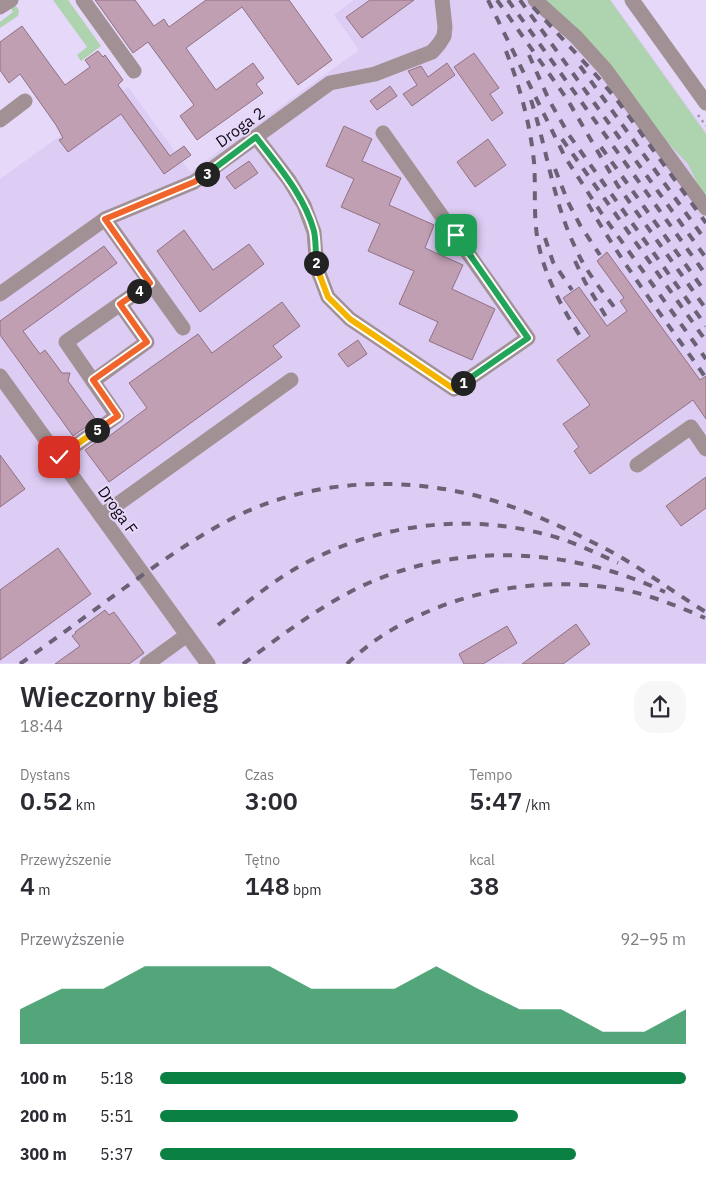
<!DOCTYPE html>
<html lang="pl">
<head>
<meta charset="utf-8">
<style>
	:root { --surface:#fff; --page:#f7f7f7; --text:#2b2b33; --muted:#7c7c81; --accent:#0b8043 }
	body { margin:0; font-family:"IBM Plex Sans",sans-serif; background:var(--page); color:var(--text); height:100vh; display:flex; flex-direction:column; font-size:19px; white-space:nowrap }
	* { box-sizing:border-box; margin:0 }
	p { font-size:16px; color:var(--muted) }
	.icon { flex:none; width:28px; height:28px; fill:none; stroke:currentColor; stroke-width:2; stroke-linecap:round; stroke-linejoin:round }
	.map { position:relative; height:664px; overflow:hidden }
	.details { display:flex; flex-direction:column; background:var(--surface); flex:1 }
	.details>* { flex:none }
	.pin { position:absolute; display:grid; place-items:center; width:42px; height:42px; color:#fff; margin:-21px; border-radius:10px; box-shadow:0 2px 8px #0006 }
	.km { position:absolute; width:25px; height:25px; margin:-12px; border-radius:50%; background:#222; color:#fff; font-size:14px; line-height:25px; text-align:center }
	.round { display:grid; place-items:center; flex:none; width:52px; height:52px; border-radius:20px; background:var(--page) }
	.overview { display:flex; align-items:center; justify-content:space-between; height:85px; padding:0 20px }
	h1 { font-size:28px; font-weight:600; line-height:38px }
	.figures { display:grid; grid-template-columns:repeat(3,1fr); gap:8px; height:85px; padding:5px 20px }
	.figures div { display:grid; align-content:center }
	.figures b { font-size:25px; font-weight:600 }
	.figures small { font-size:14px; font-weight:400 }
	.figures p { font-size:14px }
	.chart { height:140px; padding:10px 20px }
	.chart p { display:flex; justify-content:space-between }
	.chart svg { width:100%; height:90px; margin-top:5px; fill:var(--accent); opacity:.7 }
	ul { padding:0 20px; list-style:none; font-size:16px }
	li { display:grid; grid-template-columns:80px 60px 1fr; align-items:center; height:38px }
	li i { height:12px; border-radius:6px; background:var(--accent) }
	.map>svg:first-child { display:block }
	.built { fill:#ddccf4 }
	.green { fill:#aed3af }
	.building { fill:#c19fb2; stroke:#917183 }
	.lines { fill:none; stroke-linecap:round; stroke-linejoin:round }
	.path { stroke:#a297b1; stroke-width:2.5; stroke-dasharray:2.5 4; stroke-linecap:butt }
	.minor { stroke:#a29194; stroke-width:15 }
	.rail { stroke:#6a6175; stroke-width:4; stroke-dasharray:9 9; stroke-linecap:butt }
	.split-1-casing { stroke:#fff; stroke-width:10 }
	.split-2-casing { stroke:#fff; stroke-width:10 }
	.split-3-casing { stroke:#fff; stroke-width:10 }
	.split-4-casing { stroke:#fff; stroke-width:10 }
	.split-5-casing { stroke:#fff; stroke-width:10 }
	.split-6-casing { stroke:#fff; stroke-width:10 }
	.split-1 { stroke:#22a559; stroke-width:6 }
	.split-2 { stroke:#f5b400; stroke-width:6 }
	.split-3 { stroke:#22a559; stroke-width:6 }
	.split-4 { stroke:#f0652b; stroke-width:6 }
	.split-5 { stroke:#f0652b; stroke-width:6 }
	.split-6 { stroke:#f5b400; stroke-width:6 }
	.labels { text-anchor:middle; stroke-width:4; stroke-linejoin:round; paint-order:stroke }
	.street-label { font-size:16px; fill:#0e0914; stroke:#e6d8f9 }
</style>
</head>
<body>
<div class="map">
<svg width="706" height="664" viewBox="0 0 706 664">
	<rect width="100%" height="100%" fill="#e6d8f9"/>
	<path class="built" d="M354 0H611L706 132V663H0V179L128 87 190 172 359 50 334 15Z"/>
	<g class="green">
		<path d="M53 0H68L101 46 81 61 77 55 87 47Z"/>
		<path d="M533 0H610L706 134V198L699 187 688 164Z"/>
		<path d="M15 5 19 10 18 16 0 28V22L13 12 10 7Z"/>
	</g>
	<g class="building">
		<path d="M95 0H135L154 26 164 19 169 27 206 0H289L332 60 298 85 242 7 186 48 216 90 253 63 264 78 256 84 263 93 197 140 180 116 194 105 148 42 133 53Z"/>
		<path d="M370 0H414L362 38 346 17Z"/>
		<path d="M22 26 65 85 90 67 85 60 98 51 103 57 105 55 123 80 118 85 170 156 184 146 191 155 164 174 121 114 68 152 59 140 63 138 56 125 20 74 9 83 0 70V42Z"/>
		<path d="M474 53 499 88 490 94 503 113 492 121 454 67Z"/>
		<path d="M447 63 455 75 412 106 403 94 417 85 408 71 421 66 428 77Z"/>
		<path d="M390 86 397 96 377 110 370 101Z"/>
		<path d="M344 126 372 139 362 161 401 178 389 205 434 225 425 248 463 265 452 289 495 309 472 360 429 341 438 322 399 304 414 271 368 251 380 224 341 207 354 179 326 166Z"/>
		<path d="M488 139 506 165 475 187 457 162Z"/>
		<path d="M249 161 258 173 235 189 226 177Z"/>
		<path d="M184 230 213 270 249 244 264 264 200 312 157 251Z"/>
		<path d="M104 246 117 263 23 331 40 354 45 350 62 373H70L68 381 96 420 73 436 0 335V321Z"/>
		<path d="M607 252 700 380 706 376V419L693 400 590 474 574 451 579 447 563 424 590 405 557 360 590 336 563 298 579 287 607 326 627 311 620 301 624 298 597 261Z"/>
		<path d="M282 302 300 326 273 346 282 357 109 482 85 450 107 435 108 437 147 408 129 383 198 334 212 353Z"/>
		<path d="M358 340 367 354 348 367 338 354Z"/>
		<path d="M0 455 25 489 0 507Z"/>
		<path d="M706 477V508L681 526 666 506Z"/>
		<path d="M58 548 91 594 0 660V590Z"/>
		<path d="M105 610 109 615 114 612 144 653 129 664H55L80 646 72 636 76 633 75 632Z"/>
		<path d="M576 624 590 644 563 664H522Z"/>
		<path d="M507 626 517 643 483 664H464L459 654Z"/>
	</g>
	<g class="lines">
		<path class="path" d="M698 115 706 126"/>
		<g class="minor">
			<path d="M83 0 134 71"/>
			<path d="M535 0 576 37 605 69 706 208"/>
			<path d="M632 0 706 103"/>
			<path d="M0 7 11 0"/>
			<path d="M0 120 25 101"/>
			<path d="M256 137 289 180 304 205 314 232 317 268 328 297 350 319 454 389 528 338 383 133"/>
			<path d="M105 219 183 328"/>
			<path d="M0 294 105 219 194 182 330 83 375 74 432 52 439 44 444 36 445 27 442 0"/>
			<path d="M0 376 208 664"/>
			<path d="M93 381 147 342 120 304"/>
			<path d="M59 457 117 416 66 342 150 283"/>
			<path d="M637 465 691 427 706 449"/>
			<path d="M101 516 291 380"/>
			<path d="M147 664 187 635"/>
		</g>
		<g class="rail">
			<path d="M488 0 565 157 602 214 706 359"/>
			<path d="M497 0 567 99 618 186 706 309"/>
			<path d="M508 0 706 275"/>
			<path d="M520 0 706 258"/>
			<path d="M533 7 596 75 617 100 706 223"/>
			<path d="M506 51C520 87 530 123 534 162 536 188 533 215 538 242 545 277 563 310 582 339"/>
			<path d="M529 55 549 100 569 135 706 326"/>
			<path d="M580 66 706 241"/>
			<path d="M531 100C547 149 553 202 576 249 586 272 603 292 618 312"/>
			<path d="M562 139 706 341"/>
			<path d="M601 147 706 293"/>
			<path d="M555 169 568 202 580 225 600 255"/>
			<path d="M588 204C623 265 666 321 706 378"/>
			<path d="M545 238 553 262 572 290"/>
			<path d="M575 261 585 282 608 320"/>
			<path d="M218 625C240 608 262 590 285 575 361 527 457 511 544 534 570 540 594 552 618 563"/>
			<path d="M20 664C55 639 89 614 123 589 159 563 194 538 233 518 308 480 400 475 481 497 522 508 563 527 602 547 638 565 671 591 706 612"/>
			<path d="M243 664C278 638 312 612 350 592 448 541 566 545 665 592"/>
			<path d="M347 664C355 656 364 649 373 642 446 591 542 573 629 591 655 597 680 607 705 618"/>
		</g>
	</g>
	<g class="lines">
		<g class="split-1-casing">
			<path id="split-1" d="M456 235 528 338 463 383"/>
		</g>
		<g class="split-2-casing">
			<path id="split-2" d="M316 263 317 268 328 297 350 319 454 389 463 383"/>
		</g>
		<g class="split-3-casing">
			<path id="split-3" d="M207 174 256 137C278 166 304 195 314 231 316 241 316 253 316 263"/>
		</g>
		<g class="split-4-casing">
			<path id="split-4" d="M139 291 150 283 105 219 194 182 207 174"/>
		</g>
		<g class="split-5-casing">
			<path id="split-5" d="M97 430 118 416 93 380 147 342 120 304 139 291"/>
		</g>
		<g class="split-6-casing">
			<path id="split-6" d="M59 457 97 430"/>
		</g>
		<use href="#split-1" class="split-1"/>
		<use href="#split-2" class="split-2"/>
		<use href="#split-3" class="split-3"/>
		<use href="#split-4" class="split-4"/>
		<use href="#split-5" class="split-5"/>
		<use href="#split-6" class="split-6"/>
	</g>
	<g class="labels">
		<g class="street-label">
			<text transform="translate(240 127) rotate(-36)" y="6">Droga 2</text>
			<text transform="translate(118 510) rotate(54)" y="6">Droga F</text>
		</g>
	</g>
</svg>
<div class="pin" style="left:456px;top:235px;background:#1e9e55"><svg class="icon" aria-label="arrive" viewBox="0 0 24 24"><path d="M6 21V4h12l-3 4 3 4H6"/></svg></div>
<div class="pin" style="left:59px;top:457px;background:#d93025"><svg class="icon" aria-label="check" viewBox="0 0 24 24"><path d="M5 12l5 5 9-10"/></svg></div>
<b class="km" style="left:463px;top:383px">1</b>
<b class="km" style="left:316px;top:263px">2</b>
<b class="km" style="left:207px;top:174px">3</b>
<b class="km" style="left:139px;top:291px">4</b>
<b class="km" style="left:97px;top:430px">5</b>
</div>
<section class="details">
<div class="overview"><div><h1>Wieczorny bieg</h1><p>18:44</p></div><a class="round"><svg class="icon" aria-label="share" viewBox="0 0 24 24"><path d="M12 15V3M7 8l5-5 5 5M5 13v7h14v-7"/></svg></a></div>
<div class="figures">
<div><p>Dystans</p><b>0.52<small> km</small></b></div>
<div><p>Czas</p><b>3:00</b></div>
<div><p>Tempo</p><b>5:47<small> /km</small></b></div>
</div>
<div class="figures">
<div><p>Przewyższenie</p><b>4<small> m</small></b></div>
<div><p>Tętno</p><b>148<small> bpm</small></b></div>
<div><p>kcal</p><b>38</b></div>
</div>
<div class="chart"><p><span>Przewyższenie</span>92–95 m</p>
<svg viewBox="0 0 160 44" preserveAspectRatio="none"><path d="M0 44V27L10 17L20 17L30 6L40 6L50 6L60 6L70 17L80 17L90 17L100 6L110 17L120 27L130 27L140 38L150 38L160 27V44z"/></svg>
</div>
<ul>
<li><b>100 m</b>5:18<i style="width:100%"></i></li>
<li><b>200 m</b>5:51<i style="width:68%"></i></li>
<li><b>300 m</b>5:37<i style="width:79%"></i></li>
</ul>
</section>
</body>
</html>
